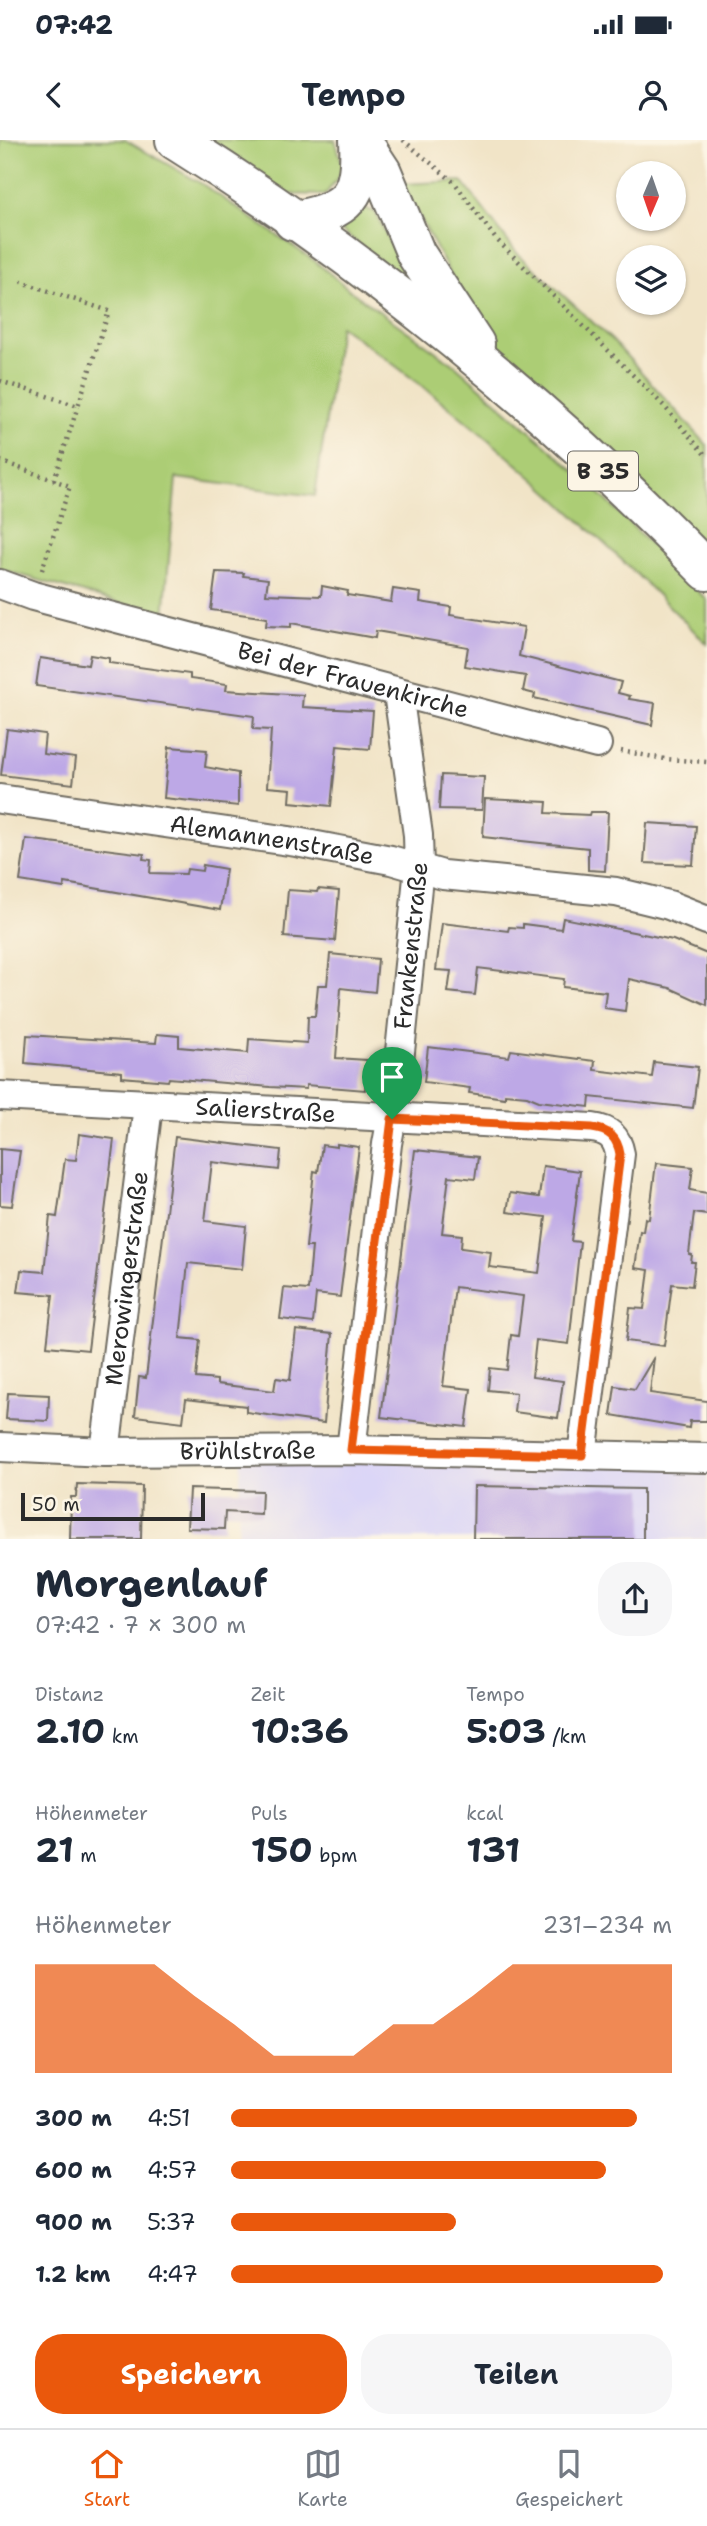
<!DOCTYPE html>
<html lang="de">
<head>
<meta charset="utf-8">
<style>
	:root { --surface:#fff; --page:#f6f6f7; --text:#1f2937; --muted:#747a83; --line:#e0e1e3; --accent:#ea580c }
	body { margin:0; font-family:"Shantell Sans",sans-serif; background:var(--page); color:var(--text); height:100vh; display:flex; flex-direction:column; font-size:26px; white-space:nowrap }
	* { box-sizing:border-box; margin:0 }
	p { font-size:23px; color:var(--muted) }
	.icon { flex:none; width:38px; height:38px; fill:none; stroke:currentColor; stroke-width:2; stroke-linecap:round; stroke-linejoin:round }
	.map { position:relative; height:1399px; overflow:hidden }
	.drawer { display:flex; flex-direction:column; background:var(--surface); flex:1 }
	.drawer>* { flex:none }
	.needle { width:46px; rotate:182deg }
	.buttons { position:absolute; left:616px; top:21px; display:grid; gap:14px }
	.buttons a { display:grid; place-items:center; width:70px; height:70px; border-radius:50%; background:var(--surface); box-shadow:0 2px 5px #0004; font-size:35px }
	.scale { position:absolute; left:21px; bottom:18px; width:184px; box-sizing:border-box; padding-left:7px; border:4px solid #2b2b2b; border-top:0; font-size:19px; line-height:24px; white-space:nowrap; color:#2b2b2b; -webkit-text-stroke:5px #fcf5e5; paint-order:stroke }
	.pin { position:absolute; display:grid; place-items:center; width:60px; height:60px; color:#fff; margin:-72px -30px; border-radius:50% 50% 50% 0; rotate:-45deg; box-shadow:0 0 7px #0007 }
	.pin .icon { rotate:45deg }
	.round { display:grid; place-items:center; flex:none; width:74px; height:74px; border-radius:28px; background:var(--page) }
	.headline { display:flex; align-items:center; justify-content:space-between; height:119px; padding:0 35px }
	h1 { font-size:38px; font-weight:700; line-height:52px }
	.figures { display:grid; grid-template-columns:repeat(3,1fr); gap:10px; height:119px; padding:7px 35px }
	.figures div { display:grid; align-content:center }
	.figures b { font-size:35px; font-weight:700 }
	.figures small { font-size:19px; font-weight:400 }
	.figures p { font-size:19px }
	.chart { height:196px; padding:14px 35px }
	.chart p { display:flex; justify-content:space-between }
	.chart svg { width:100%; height:126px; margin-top:7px; fill:var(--accent); opacity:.7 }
	.button { display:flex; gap:14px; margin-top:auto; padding:14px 35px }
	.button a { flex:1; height:80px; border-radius:28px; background:var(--accent); color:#fff; font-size:28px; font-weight:700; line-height:80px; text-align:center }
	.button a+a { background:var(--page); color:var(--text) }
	ul { padding:0 35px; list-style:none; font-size:23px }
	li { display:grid; grid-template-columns:112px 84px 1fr; align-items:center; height:52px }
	li i { height:18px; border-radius:9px; background:var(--accent) }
	.status { display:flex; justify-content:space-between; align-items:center; height:49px; padding:0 35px; background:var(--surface); direction:ltr }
	.status svg { height:19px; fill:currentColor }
	header { display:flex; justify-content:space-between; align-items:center; height:91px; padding:0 35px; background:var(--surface); font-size:32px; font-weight:700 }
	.dock { display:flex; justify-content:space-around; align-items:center; height:98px; border-top:2px solid var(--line); background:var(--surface); font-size:19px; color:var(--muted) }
	.dock a { display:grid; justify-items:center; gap:4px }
	.dock .current { color:var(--accent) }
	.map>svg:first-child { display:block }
	.built { fill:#dbd6f7 }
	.green { fill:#accd75; stroke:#6c7c50; stroke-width:2 }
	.building { fill:#bda8e6 }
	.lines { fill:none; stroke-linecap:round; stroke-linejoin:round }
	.minor-casing { stroke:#706c62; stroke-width:32 }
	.primary-casing { stroke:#706c62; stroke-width:42 }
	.path { stroke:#706c62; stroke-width:4.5; stroke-dasharray:2 5; stroke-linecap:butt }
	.minor { stroke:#fff; stroke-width:28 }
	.primary { stroke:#fff; stroke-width:38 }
	.route-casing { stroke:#fff; stroke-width:14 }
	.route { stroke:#ea580c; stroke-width:9 }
	.labels { text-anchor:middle; stroke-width:5; stroke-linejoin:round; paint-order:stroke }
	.shield { fill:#fcf5e5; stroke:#6a6863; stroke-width:2 }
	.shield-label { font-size:23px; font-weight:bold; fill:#2b2b2b }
	.street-label { font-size:24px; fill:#2b2b2b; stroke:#fcf5e5 }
</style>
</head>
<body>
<div class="status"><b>07:42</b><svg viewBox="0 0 49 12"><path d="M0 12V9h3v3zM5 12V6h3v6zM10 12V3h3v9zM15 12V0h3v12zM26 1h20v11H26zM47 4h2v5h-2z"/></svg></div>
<header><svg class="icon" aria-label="back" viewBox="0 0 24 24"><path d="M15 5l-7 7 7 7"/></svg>Tempo<svg class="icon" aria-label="person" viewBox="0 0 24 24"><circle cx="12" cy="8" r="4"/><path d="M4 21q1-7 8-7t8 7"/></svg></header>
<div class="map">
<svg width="707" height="1399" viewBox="0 0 707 1399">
	<rect width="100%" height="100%" fill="#fcf5e5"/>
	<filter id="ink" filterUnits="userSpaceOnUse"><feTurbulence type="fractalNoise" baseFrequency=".0143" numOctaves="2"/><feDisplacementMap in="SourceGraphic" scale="14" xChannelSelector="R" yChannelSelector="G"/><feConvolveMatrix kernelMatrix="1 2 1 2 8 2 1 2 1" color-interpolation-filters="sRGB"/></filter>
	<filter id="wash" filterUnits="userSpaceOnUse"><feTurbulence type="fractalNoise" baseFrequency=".00686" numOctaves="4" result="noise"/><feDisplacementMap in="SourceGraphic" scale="28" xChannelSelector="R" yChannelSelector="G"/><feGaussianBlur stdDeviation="1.57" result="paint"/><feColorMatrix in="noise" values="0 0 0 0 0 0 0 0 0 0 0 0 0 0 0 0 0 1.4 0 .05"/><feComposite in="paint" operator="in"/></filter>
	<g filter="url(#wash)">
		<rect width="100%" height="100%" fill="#f1e4c7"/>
		<path class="built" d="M241 1311 707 1318V1399H238Z"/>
		<g class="green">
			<path d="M0 0H125L202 44 316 122 352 152 456 226 592 346 707 460V504C593 389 474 278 340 186L315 356 176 338 164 476 0 429Z"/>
			<path d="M200 0H335L344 29 325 55 284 54Z"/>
			<path d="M462 41 516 112 613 201 707 305V412L540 252 474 179 402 44Z"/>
			<path d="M364 68 375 72 408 137 406 141 341 90Z"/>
		</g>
		<g id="blocks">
			<g class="building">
				<path d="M216 432 244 433 243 436 268 439 266 454 321 456 322 446 348 451 347 455 391 462 393 449 421 453 420 462 451 467 450 475 524 487 519 516 621 542 618 553 630 556 629 559 655 563 652 585 534 558 535 554 523 551 526 536 465 526 468 507 376 491 375 498 291 483V487L266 486 267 478 211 470Z"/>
				<path d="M90 515 109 518V523L190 534V539L227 544 226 550 303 555 302 567 373 571 370 609 337 606 331 666 290 662 291 649 267 647 271 590 253 589 254 576 36 546 40 518 88 525Z"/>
				<path d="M7 589 45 594 43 614 76 618 73 644 1 635Z"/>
				<path d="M169 607 207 610 205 627 238 633V666L164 658Z"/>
				<path d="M441 635 484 637 482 670 439 669Z"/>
				<path d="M485 659 547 662 546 673 589 675 590 672H608L605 731 588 730V708L483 697Z"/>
				<path d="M647 683 696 686 693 725 644 723Z"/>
				<path d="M26 699 144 714 143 719 151 720 150 733 186 734 187 729 202 731 203 725 226 729 220 770 65 743 64 748 20 741Z"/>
				<path d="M318 749 339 751 335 801 284 797 288 750 317 752Z"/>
				<path d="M563 778 673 800 707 814V865L670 848 629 839 625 871 604 868 606 852 563 847 564 839 478 828 475 855 448 852 451 831 436 830 442 783 508 791 509 787 523 788V784L561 789Z"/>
				<path d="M330 814 378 819 375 852 341 848 336 918 367 920 365 950 306 945V949L270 947 169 938 168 941 122 937V932L25 923 27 895 156 903 157 894 179 896V907L248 913 249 899 307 903 308 876H315L318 845H327Z"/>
				<path d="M428 907 509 917 511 910 595 921 594 930 652 937 654 922 698 927 693 968 590 957 589 967 539 961 527 956 505 954V958L469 953 470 948 424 942Z"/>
				<path d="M79 994 114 999 88 1210 47 1206 53 1155 18 1152 21 1130 44 1132 50 1076 57 1077 65 1019 76 1020Z"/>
				<path d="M175 997 281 1010 279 1030 212 1022 205 1081 246 1086 242 1129 188 1123 180 1198 200 1200 196 1238 217 1240V1244L274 1251 276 1238 290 1240 296 1190 332 1194 324 1283 246 1272V1266L186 1259 183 1282 135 1276 139 1237 146 1238Z"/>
				<path d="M337 1004 359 1007 340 1157 316 1154 313 1183 280 1179 284 1148 308 1150 312 1107H306L314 1031 318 1032 322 1005 337 1007Z"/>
				<path d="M0 1009 20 1011 12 1066 0 1065Z"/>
				<path d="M415 1010 478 1017 475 1039 449 1036 442 1093 462 1095 461 1108 491 1112 489 1127 539 1133 546 1077 507 1072 510 1053 539 1057 543 1026 580 1031 571 1101 580 1102 569 1204 536 1200 532 1237 563 1241 558 1278 514 1272 516 1253 488 1250 490 1228 507 1230 511 1195 518 1196 523 1156 455 1147 443 1246 471 1249 466 1287 381 1277Z"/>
				<path d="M656 1023 693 1027 690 1050 707 1053V1075L694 1073 689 1114 692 1115 691 1122H695L692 1146 672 1144 664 1206 626 1201 630 1168 644 1169 649 1130 635 1128 640 1091 643 1092 645 1078 649 1079Z"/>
				<path d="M654 1217 650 1253 707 1261V1281H690L689 1288 611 1275 615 1246 635 1249Z"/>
				<path d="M8 1253 49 1255 48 1281 6 1279Z"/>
				<path d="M77 1344 142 1346 141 1399H70L71 1357H76Z"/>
				<path d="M474 1346 643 1349V1399H473Z"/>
				<path d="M189 1349 262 1351 261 1374 225 1372 224 1389 187 1388Z"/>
			</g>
		</g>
	</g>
	<g filter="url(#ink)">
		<use href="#blocks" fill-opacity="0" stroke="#706c62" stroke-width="2"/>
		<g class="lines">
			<g class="minor-casing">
				<g id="minor">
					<path id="s1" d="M0 444 33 456 597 604"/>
					<path id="s2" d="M0 659 296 702 391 720 443 735 616 752 669 765 707 780"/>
					<path id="s3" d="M0 956 592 988C609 990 617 997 620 1014L582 1315"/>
					<path id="s4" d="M0 1307 105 1312 351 1310 707 1318"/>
					<path id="s5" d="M351 1310 387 1004 395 960 419 728 418 695 398 553"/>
					<path id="s6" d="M105 1312 148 966"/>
				</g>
			</g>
			<g class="primary-casing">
				<g id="primary">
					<path d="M175 0C363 117 554 272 707 431"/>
					<path d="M361 0 382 32 416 114 475 204"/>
					<path d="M293 81C349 70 362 57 359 0"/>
				</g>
			</g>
			<g class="path">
				<path d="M403 0 455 43 495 98 664 266 707 317"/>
				<path d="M0 241 78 266 109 171 19 141"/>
				<path d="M0 321 70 346 41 433"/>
				<path d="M54 340 78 266"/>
				<path d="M621 611 665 619 707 622"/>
			</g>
			<use href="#minor" class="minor"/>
			<use href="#primary" class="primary"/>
		</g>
	</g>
	<g class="lines" filter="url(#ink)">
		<g class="route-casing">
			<path id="route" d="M392 979 592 988C609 990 617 997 620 1014L582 1315 351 1310Z"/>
		</g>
		<use href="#route" class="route"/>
	</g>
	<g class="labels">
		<rect class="shield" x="568" y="311.5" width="70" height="39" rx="5"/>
		<g class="shield-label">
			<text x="603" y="339">B 35</text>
		</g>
		<g class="street-label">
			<text dy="8" stroke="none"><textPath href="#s1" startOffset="366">Bei der Frauenkirche</textPath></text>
			<text dy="8" stroke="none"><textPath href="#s2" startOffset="275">Alemannenstraße</textPath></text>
			<text dy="8" stroke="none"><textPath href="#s5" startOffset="508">Frankenstraße</textPath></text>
			<text dy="8" stroke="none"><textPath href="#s3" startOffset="266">Salierstraße</textPath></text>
			<text dy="8" stroke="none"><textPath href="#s6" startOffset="175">Merowingerstraße</textPath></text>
			<text dy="8" stroke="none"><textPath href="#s4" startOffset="248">Brühlstraße</textPath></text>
		</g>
	</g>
</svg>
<div class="buttons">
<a><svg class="needle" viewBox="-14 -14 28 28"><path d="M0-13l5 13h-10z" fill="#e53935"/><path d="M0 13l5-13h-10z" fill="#747a83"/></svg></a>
<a><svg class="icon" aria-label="layers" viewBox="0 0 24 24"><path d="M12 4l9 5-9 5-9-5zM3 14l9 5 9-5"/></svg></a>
</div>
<div class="scale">50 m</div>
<div class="pin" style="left:392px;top:979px;background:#1e9e55"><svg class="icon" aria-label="arrive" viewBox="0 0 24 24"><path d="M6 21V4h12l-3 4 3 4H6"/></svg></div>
</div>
<section class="drawer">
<div class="headline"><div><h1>Morgenlauf</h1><p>07:42 · 7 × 300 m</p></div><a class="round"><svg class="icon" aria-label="share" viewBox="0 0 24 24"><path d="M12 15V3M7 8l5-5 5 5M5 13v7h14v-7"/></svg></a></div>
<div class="figures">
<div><p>Distanz</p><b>2.10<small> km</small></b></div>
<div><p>Zeit</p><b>10:36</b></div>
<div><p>Tempo</p><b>5:03<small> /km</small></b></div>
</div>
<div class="figures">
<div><p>Höhenmeter</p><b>21<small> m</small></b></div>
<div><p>Puls</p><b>150<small> bpm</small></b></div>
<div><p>kcal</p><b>131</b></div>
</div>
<div class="chart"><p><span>Höhenmeter</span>231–234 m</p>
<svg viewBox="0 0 160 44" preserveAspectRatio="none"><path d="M0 44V6L10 6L20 6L30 6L40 17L50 27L60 38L70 38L80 38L90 27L100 27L110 17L120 6L130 6L140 6L150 6L160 6V44z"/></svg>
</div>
<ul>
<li><b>300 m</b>4:51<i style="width:92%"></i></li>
<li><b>600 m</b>4:57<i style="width:85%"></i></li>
<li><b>900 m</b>5:37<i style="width:51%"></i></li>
<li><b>1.2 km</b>4:47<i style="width:98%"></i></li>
</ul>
<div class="button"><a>Speichern</a><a>Teilen</a></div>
</section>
<nav class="dock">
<a class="current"><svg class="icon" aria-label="home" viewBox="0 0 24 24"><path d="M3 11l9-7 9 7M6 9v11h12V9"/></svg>Start</a>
<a><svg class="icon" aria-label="map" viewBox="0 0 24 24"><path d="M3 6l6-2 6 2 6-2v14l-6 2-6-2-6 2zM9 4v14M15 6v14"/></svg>Karte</a>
<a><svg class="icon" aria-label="saved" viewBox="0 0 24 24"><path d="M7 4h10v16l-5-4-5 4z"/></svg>Gespeichert</a>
</nav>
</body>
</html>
